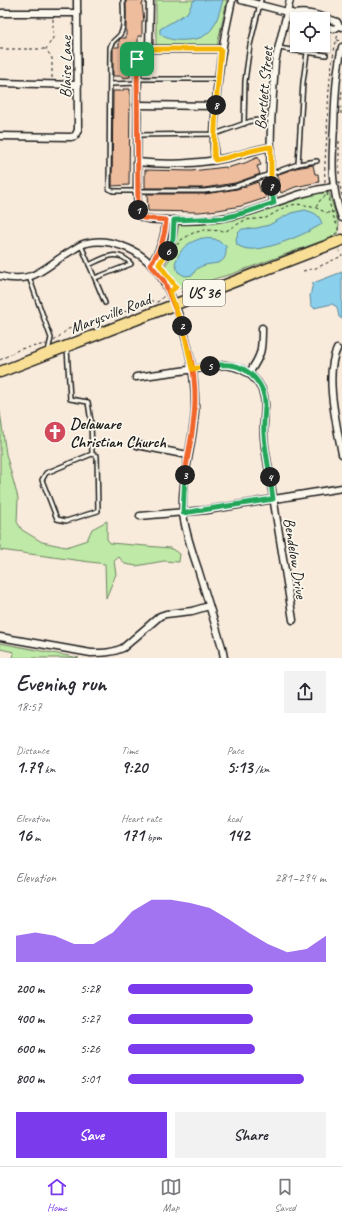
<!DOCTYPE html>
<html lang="en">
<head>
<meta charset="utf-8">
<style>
	:root { --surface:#fff; --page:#f2f2f3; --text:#2b2b33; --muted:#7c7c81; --line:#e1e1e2; --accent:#7c3aed }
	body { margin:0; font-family:Caveat,sans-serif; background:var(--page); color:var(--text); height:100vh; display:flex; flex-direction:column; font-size:15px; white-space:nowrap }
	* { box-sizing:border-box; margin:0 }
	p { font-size:13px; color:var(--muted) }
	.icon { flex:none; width:22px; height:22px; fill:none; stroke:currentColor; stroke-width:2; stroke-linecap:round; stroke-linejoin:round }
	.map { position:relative; height:658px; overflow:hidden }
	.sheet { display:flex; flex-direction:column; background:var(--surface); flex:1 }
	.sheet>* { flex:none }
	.controls { position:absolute; left:290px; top:12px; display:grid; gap:8px }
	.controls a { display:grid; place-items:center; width:40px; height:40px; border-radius:0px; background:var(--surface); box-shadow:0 1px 3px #0004; font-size:20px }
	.pin { position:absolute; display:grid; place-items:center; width:34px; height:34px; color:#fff; margin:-17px; border-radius:8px; box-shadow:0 2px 6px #0006 }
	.km { position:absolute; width:20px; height:20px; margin:-10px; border-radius:50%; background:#222; color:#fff; font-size:11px; line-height:20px; text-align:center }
	.round { display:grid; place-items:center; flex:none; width:42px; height:42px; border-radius:0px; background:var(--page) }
	.summary { display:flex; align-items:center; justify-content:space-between; height:68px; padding:0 16px }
	h1 { font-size:22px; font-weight:700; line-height:30px }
	.figures { display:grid; grid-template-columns:repeat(3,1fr); gap:6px; height:68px; padding:4px 16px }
	.figures div { display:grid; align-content:center }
	.figures b { font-size:17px; font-weight:700 }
	.figures small { font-size:11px; font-weight:400 }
	.figures p { font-size:11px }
	.chart { height:112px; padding:8px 16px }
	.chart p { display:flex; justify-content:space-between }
	.chart svg { width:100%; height:72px; margin-top:4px; fill:var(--accent); opacity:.7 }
	.cta { display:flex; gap:8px; margin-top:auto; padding:8px 16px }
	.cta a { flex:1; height:46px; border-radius:0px; background:var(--accent); color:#fff; font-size:16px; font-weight:700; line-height:46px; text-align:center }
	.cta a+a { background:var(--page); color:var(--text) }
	ul { padding:0 16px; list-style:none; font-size:13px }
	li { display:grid; grid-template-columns:64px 48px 1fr; align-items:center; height:30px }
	li i { height:10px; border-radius:5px; background:var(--accent) }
	.tab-bar { display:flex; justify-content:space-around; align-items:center; height:56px; border-top:1px solid var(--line); background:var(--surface); font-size:11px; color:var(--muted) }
	.tab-bar a { display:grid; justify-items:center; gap:2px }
	.tab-bar .current { color:var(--accent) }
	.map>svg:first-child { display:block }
	.green { fill:#bee9a6; stroke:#6d8261 }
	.water { fill:#8acfec; stroke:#5e8799 }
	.building { fill:#eebd9e; stroke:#1c1c1c }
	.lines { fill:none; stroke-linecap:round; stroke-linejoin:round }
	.service-casing { stroke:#1c1c1c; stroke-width:6 }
	.minor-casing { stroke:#1c1c1c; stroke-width:9 }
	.trunk-casing { stroke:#1c1c1c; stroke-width:13 }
	.path { stroke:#1c1c1c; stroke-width:1; stroke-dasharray:3 3; stroke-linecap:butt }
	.service { stroke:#fbf7ec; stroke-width:3 }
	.minor { stroke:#fbf7ec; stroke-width:6 }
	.trunk { stroke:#f9df96; stroke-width:10 }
	.split-1-casing { stroke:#fff; stroke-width:8 }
	.split-2-casing { stroke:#fff; stroke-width:8 }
	.split-3-casing { stroke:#fff; stroke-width:8 }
	.split-4-casing { stroke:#fff; stroke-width:8 }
	.split-5-casing { stroke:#fff; stroke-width:8 }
	.split-6-casing { stroke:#fff; stroke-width:8 }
	.split-7-casing { stroke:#fff; stroke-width:8 }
	.split-8-casing { stroke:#fff; stroke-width:8 }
	.split-9-casing { stroke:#fff; stroke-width:8 }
	.split-1 { stroke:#f0652b; stroke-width:5 }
	.split-2 { stroke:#f0652b; stroke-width:5 }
	.split-3 { stroke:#f0652b; stroke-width:5 }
	.split-4 { stroke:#22a559; stroke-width:5 }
	.split-5 { stroke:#22a559; stroke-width:5 }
	.split-6 { stroke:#f5b400; stroke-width:5 }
	.split-7 { stroke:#22a559; stroke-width:5 }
	.split-8 { stroke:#f5b400; stroke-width:5 }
	.split-9 { stroke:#f5b400; stroke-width:5 }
	.labels { text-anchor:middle; stroke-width:3.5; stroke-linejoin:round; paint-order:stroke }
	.shield { fill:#fbf7ec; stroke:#5f5e5a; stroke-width:1 }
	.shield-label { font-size:15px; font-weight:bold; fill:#1c1c1c }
	.street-label { font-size:16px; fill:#1c1c1c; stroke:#fbf7ec }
	.poi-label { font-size:16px; font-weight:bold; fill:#1c1c1c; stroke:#fbf7ec; text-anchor:start }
</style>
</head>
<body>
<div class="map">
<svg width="342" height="658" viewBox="0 0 342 658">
	<rect width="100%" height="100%" fill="#f8ebdc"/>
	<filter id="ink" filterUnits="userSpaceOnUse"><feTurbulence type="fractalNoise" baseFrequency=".025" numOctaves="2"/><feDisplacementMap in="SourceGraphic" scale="8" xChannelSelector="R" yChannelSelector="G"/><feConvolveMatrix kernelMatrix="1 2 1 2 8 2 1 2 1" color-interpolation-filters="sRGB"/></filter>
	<g filter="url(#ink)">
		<g class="green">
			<path d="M156 0H227L217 46 156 45Z"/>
			<path d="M323 191 329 193 339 225 338 233 330 238 232 274 214 279 190 289 180 288 164 267 172 256 179 224C202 222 227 222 249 215 274 208 298 197 323 191Z"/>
			<path d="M0 412 6 454 18 498 17 522 22 530 42 542 66 547 87 540 92 529 107 521V539L110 543 170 548 180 554 179 562 164 561 136 566 125 564 119 557 114 561 116 574 106 598 105 564 0 550Z"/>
			<path d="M0 643 79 658H13L14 652 0 649Z"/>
		</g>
		<g class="water">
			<path d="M194 0H223C216 22 214 39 187 40 177 41 168 40 160 34V29L187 13Z"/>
			<path d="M305 210C315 213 319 214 322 224 306 234 267 251 249 249 245 249 241 247 237 245L236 239 238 233 242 229 257 228 269 225 291 213Z"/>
			<path d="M202 238 215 239 226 246C228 271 209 259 197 269 195 270 194 273 193 275L185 276 178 272 175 263C182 247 185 244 202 238Z"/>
			<path d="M342 272V319L339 317 337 307 332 304 314 308 311 305 310 296 313 283Z"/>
		</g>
		<g class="building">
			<path d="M126 0H143V4H142L144 21H142V36H138V45H132V53H130V77L122 78V76H113V47H119V40L121 38H126Z"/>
			<path d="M123 89H130V97L129 185 112 186 113 91H123Z"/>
			<path d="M258 157 261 165 257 166 260 174 235 183 204 188H145V170L192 171 226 167V168L245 163Z"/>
			<path d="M313 165 315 174H318L319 182 295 187 281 193 278 185 280 184 276 175 296 168Z"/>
			<path d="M258 182 261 192 263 191 266 198 241 206 218 210 199 212 148 211 147 194H204L237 189Z"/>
		</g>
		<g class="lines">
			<g class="service-casing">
				<g id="service">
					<path d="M123 0C123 8 125 26 121 33 118 39 111 40 110 48L109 189 113 191H204L221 189 236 186 298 164 317 161"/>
					<path d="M278 48 326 55"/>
					<path d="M137 79H218"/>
					<path d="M110 84 137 83"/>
					<path d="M244 124 245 81 250 45 261 0"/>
					<path d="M137 135 215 134 251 121 267 119H271"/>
					<path d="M298 164 303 82 307 53"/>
					<path d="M81 245 105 303"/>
					<path d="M89 265C104 258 118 248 131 264L95 278"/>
					<path d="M29 277 51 338 48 351"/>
					<path d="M67 348 70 399 88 402 91 422 92 454 46 473 42 480 57 519 66 521 98 511 97 456 92 454"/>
				</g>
			</g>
			<g class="minor-casing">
				<g id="minor">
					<path d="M241 0 295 14C308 11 324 17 337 22L339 26 342 27"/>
					<path d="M0 13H77"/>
					<path d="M323 26 334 29 339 26"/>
					<path d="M342 47C336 73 335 100 334 127 332 161 330 186 342 218"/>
					<path d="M149 49 150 0"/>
					<path d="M221 49H144L138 55 137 191 138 210 140 216C147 221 156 219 164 220 191 222 222 220 248 212 278 203 301 191 333 187"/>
					<path d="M0 83 78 85"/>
					<path d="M137 105 216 106"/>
					<path d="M0 136 71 137 75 136 78 130 77 0"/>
					<path d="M215 160C213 146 214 131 215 117 217 77 223 39 232 0"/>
					<path d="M137 162C164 165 200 164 226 158 242 155 255 149 271 147"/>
					<path d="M274 203 272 194 270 175 271 124 275 62 290 0"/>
					<path d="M150 264C161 251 165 236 166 220"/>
					<path d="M155 268C171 250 173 243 174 220"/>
					<path d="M0 276C34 285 44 267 71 251 76 248 81 244 87 243 99 240 111 242 122 246 155 257 167 284 178 313 189 345 196 377 195 411 193 445 181 478 183 513 185 532 192 551 198 569 206 595 214 621 222 647L224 658"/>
					<path d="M337 349C324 375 337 426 342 454"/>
					<path d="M249 373C262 355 262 349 262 328"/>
					<path d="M136 377 225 365C246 367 264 381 265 404 265 410 264 416 264 422 263 431 264 439 265 447L293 620"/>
					<path d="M137 445 188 455"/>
					<path d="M140 516 207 510 342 488"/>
					<path d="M0 637 91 653C103 653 112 653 123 648L160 616 166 614 192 611 209 606"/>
				</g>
			</g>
			<g class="trunk-casing">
				<path id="trunk" d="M0 372 342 240"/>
			</g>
			<g class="path">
				<path d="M337 40 342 41"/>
				<path d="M0 49H45"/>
				<path d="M52 78V58L46 49 53 38V19"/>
				<path d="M341 100 342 90"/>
				<path d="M341 114V107"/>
				<path d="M339 174V139"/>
				<path d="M339 181 342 196"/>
				<path d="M325 182C324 166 326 151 327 135 328 101 329 67 338 34"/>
				<path d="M327 193 332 213 338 228V231L335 234"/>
				<path d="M316 207 321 199 327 195"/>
				<path d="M177 245 181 240 193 233 205 230 226 231 245 220 266 218 285 207 296 204 312 206 327 213 334 212"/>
				<path d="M339 249 342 256"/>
				<path d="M163 268 173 284 181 290 182 293"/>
				<path d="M303 271 316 268 342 256"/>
				<path d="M54 341 68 329 93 324 115 313 129 311 138 306 143 301 146 300 157 302 161 300 164 295"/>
				<path d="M0 360 20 349 46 344"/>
			</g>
			<use href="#service" class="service"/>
			<use href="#minor" class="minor"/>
			<use href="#trunk" class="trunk"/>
		</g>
	</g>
	<g class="lines" filter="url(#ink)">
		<g class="split-1-casing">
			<path id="split-1" d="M137 59 138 210"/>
		</g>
		<g class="split-2-casing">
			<path id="split-2" d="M138 210 140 216 143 218 166 220C165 236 161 251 150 264L164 281 182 326"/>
		</g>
		<g class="split-3-casing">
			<path id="split-3" d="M182 326C193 357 198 392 193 426 191 442 187 458 185 475"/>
		</g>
		<g class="split-4-casing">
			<path id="split-4" d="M185 475 183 513 273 499 270 477"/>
		</g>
		<g class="split-5-casing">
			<path id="split-5" d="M210 366C217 365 224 364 231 365 250 368 265 385 265 404 265 414 263 424 264 435 265 449 268 463 270 477"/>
		</g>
		<g class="split-6-casing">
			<path id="split-6" d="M168 251 159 264 176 287 170 292 185 336 192 369 210 366"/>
		</g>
		<g class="split-7-casing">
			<path id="split-7" d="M168 251 173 239 174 220 224 218 247 212 274 203 271 186"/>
		</g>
		<g class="split-8-casing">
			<path id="split-8" d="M216 105 214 153 215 160C234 157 252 149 271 147V186"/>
		</g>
		<g class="split-9-casing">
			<path id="split-9" d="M137 59C139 52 142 50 149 49H221L216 105"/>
		</g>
		<use href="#split-1" class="split-1"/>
		<use href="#split-2" class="split-2"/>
		<use href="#split-3" class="split-3"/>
		<use href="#split-4" class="split-4"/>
		<use href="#split-5" class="split-5"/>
		<use href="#split-6" class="split-6"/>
		<use href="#split-7" class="split-7"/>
		<use href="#split-8" class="split-8"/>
		<use href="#split-9" class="split-9"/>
	</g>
	<defs>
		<g id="church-disc" transform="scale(1.15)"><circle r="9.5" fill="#d1495b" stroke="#fbf7ec"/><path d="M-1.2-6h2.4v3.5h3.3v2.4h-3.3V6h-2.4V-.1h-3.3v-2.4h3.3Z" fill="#fff"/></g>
	</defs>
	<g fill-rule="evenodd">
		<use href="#church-disc" x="55" y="432"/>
	</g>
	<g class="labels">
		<rect class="shield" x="183" y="280" width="42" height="26" rx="3"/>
		<g class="shield-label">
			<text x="204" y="298">US 36</text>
		</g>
		<g class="street-label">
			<text transform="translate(65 67) rotate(-90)" y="6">Blaise Lane</text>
			<text transform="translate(263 88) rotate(-85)" y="6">Bartlett Street</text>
			<text transform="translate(110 313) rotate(-21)" y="6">Marysville Road</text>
			<text transform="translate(296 558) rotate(81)" y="6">Bendelow Drive</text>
		</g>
		<g class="poi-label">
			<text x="70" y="429">Delaware<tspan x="70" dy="18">Christian Church</tspan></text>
		</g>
	</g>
</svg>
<div class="controls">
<a><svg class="icon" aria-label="locate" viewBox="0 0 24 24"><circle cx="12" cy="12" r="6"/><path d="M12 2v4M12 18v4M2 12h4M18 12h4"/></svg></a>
</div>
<div class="pin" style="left:137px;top:59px;background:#1e9e55"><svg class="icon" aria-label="arrive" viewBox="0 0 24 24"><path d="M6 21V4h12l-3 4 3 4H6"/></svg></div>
<b class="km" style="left:138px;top:210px">1</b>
<b class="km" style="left:182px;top:326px">2</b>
<b class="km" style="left:185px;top:475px">3</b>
<b class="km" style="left:270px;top:477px">4</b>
<b class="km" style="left:210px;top:366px">5</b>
<b class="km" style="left:168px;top:251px">6</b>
<b class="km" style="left:271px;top:186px">7</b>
<b class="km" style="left:216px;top:105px">8</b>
</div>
<section class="sheet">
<div class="summary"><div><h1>Evening run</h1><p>18:57</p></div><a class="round"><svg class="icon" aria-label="share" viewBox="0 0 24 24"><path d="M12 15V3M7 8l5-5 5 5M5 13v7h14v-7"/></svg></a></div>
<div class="figures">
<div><p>Distance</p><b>1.79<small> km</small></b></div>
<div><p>Time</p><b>9:20</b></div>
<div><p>Pace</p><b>5:13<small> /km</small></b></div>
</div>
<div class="figures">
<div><p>Elevation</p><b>16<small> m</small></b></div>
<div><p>Heart rate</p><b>171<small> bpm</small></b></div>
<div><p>kcal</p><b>142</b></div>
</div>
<div class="chart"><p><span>Elevation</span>281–294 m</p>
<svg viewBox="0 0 160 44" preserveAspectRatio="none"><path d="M0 44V28L10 26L20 28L30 33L40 33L50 26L60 13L70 6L80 6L90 8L100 11L110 18L120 26L130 33L140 38L150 36L160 28V44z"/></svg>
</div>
<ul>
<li><b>200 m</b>5:28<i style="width:63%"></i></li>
<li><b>400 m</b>5:27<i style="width:63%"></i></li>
<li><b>600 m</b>5:26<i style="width:64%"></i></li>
<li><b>800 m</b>5:01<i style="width:89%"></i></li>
</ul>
<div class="cta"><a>Save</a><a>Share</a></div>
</section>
<nav class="tab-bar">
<a class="current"><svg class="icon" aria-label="home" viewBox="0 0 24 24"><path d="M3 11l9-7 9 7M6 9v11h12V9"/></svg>Home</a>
<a><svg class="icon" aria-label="map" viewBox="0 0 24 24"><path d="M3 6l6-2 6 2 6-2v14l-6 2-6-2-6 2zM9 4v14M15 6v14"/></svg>Map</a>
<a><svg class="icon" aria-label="saved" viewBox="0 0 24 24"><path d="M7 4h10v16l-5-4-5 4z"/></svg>Saved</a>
</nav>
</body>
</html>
